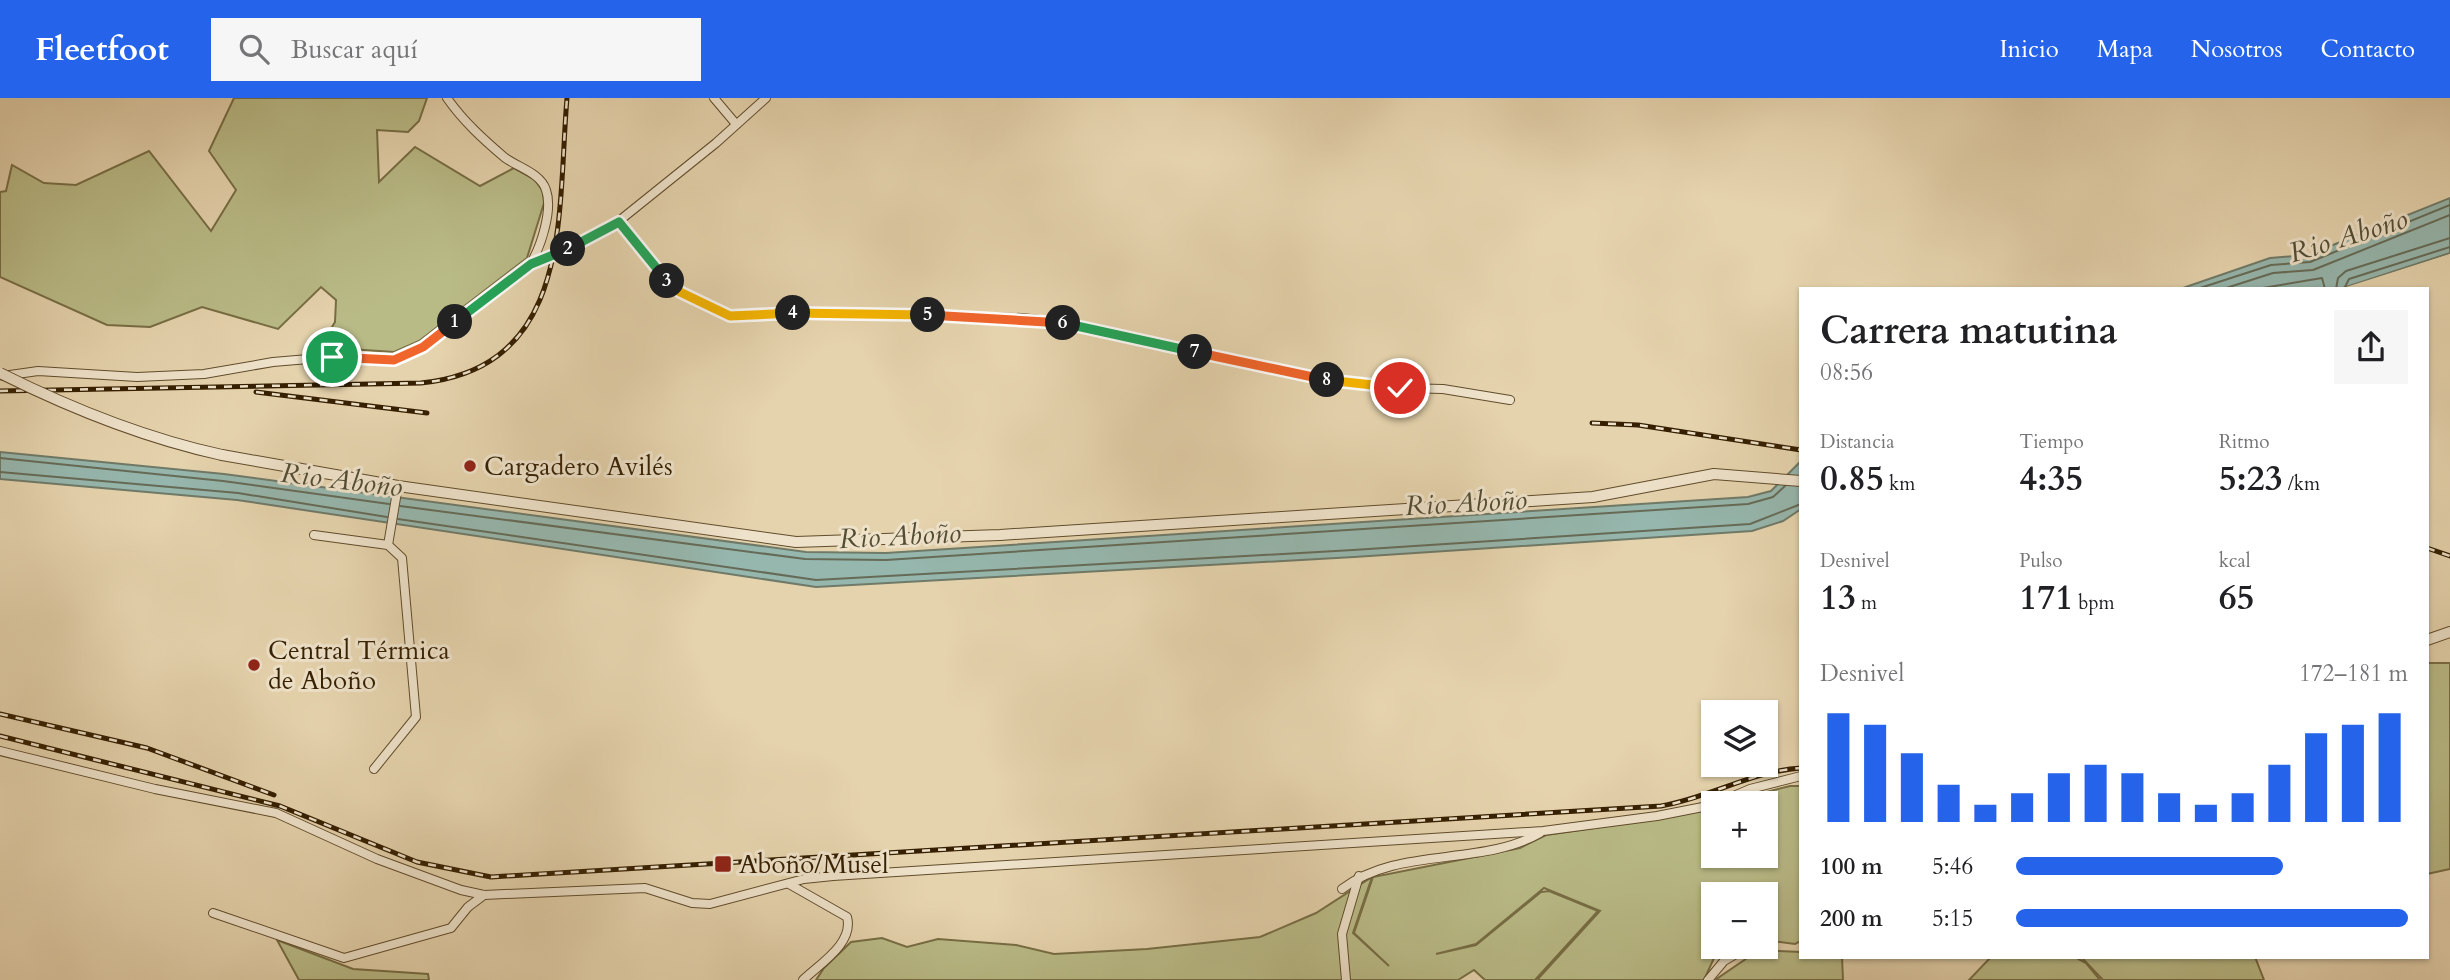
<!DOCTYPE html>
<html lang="es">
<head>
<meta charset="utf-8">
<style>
	:root { --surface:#fff; --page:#f6f6f6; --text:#202124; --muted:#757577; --accent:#2563eb }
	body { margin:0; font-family:Cardo,serif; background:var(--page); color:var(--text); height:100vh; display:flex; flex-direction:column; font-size:26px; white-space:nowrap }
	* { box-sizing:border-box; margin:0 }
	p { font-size:23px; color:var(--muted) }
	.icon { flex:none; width:38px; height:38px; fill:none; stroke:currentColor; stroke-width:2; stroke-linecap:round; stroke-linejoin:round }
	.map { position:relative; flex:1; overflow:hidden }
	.panel { position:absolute; left:1799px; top:189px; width:630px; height:672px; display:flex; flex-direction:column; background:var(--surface); border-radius:0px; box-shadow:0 2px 5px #0004 }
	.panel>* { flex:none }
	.buttons { position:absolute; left:1701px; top:602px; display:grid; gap:14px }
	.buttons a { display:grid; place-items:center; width:77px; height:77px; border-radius:0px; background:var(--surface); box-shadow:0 2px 5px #0004; font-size:35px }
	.pin { position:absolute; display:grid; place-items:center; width:60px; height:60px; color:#fff; margin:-30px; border:4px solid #fff; border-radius:50%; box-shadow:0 2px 7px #0007 }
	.km { position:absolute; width:35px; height:35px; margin:-18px; border-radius:50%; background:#222; color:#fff; font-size:19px; line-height:35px; text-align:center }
	.round { display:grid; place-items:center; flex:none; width:74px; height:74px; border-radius:0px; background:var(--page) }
	.headline { display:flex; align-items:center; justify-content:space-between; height:119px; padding:0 21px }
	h1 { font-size:38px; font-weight:700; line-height:52px }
	.figures { display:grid; grid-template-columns:repeat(3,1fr); gap:10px; height:119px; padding:7px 21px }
	.figures div { display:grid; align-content:center }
	.figures b { font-size:35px; font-weight:700 }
	.figures small { font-size:19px; font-weight:400 }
	.figures p { font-size:19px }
	.chart { height:196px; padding:14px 21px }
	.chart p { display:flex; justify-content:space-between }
	.chart svg { width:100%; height:126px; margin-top:7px; stroke:var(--accent); stroke-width:6 }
	ul { padding:0 21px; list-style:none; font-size:23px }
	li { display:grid; grid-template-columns:112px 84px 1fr; align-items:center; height:52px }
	li i { height:18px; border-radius:9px; background:var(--accent) }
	header { display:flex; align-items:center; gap:42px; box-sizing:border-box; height:98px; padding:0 35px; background:var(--accent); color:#fff }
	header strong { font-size:33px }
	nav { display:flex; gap:38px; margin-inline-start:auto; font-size:24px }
	.search { width:490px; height:63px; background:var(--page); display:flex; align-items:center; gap:18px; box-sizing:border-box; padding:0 24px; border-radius:0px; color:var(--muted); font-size:26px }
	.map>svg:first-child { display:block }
	.green { fill:#b9bb87; stroke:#776d44; stroke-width:2 }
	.water { fill:#96b7ae; stroke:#6f7a68; stroke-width:2 }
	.pier { fill:#e5d3ad }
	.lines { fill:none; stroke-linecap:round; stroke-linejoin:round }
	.shore { stroke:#666b57; stroke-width:2 }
	.minor-casing { stroke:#614c2b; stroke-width:10 }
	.tertiary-casing { stroke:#614c2b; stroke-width:12 }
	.minor { stroke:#eee2ca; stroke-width:8 }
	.tertiary { stroke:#eee2ca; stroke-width:10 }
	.rail-casing { stroke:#351f00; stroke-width:5 }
	.rail { stroke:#eee2ca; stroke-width:2.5; stroke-dasharray:8; stroke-linecap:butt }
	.tertiary-bridge-casing { stroke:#614c2b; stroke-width:12; stroke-linecap:butt }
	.tertiary-bridge { stroke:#eee2ca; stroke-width:10 }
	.split-1-casing { stroke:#fff; stroke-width:14 }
	.split-2-casing { stroke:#fff; stroke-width:14 }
	.split-3-casing { stroke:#fff; stroke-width:14 }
	.split-4-casing { stroke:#fff; stroke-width:14 }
	.split-5-casing { stroke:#fff; stroke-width:14 }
	.split-6-casing { stroke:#fff; stroke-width:14 }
	.split-7-casing { stroke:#fff; stroke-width:14 }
	.split-8-casing { stroke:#fff; stroke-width:14 }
	.split-9-casing { stroke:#fff; stroke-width:14 }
	.split-1 { stroke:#f0652b; stroke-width:9 }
	.split-2 { stroke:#22a559; stroke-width:9 }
	.split-3 { stroke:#22a559; stroke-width:9 }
	.split-4 { stroke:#f5b400; stroke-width:9 }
	.split-5 { stroke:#f5b400; stroke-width:9 }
	.split-6 { stroke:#f0652b; stroke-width:9 }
	.split-7 { stroke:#22a559; stroke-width:9 }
	.split-8 { stroke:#f0652b; stroke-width:9 }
	.split-9 { stroke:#f5b400; stroke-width:9 }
	.poi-dot { fill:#8f2418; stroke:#eee2ca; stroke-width:2.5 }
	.labels { text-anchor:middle; stroke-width:6; stroke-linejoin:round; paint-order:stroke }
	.poi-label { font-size:26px; fill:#351f00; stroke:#eee2ca; text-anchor:start }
	.water-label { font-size:28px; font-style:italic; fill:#524d34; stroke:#eee2ca }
</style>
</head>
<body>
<header>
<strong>Fleetfoot</strong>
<div class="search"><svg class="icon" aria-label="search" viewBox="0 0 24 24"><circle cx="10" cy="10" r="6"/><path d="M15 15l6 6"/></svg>Buscar aquí</div>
<nav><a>Inicio</a><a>Mapa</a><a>Nosotros</a><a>Contacto</a></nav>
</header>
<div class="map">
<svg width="2450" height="882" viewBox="0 0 2450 882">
	<rect width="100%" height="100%" fill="#e5d3ad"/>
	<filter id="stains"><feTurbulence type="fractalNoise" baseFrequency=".00286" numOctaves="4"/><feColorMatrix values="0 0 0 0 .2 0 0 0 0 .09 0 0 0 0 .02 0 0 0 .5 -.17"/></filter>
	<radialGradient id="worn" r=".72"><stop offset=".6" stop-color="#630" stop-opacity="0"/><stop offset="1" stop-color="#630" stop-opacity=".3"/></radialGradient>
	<g class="green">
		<path d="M234 0H427L419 23 408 34 377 32 379 84 415 49 480 88 514 70 534 81 543 93 544 105 527 160 419 243 394 254 320 249 335 224 336 202 321 189 278 231 202 209 150 229 107 227 0 179V94L6 93 12 67 44 85 76 87 149 53 211 133 236 92 209 53Z"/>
		<path d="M2427 565H2450V771L2427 776Z"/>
		<path d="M1790 688H1801V843L1795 846 1766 842V796H1713V849H1738L1714 860 1704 882H1537L1600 813 1544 790 1476 846 1436 856 1476 847 1541 794 1549 793 1598 813 1535 882H1485L1474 872 1458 882H816L824 870 851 844 882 840 907 849 938 841 1016 847 1054 856 1147 851 1260 839 1316 815 1372 779 1353 835 1389 868 1354 835 1373 779 1520 750 1546 737 1676 718 1713 708V758H1766V705H1724Z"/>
		<path d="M277 842 353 871 428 876 429 882H299Z"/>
		<path d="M1759 852 1801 854V859H1842L1843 882H1715Z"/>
		<path d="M1991 859H2075L2086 865 2100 882H1969Z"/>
		<path d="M2081 859H2255L2264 882H2103Z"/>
	</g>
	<g class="water">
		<path d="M2450 100V155L2340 191H2180L2270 160 2308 157Z"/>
		<path d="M0 354 224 376 806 454 886 455 1748 399 1771 393 1801 363V411L1783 423 1752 433 1354 459 816 489 237 402 0 381Z"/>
	</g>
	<path class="pier" d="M2450 156V159L2356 190 2340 191Z"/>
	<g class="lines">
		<g class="shore">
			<path d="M2197 191 2271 167 2310 164 2450 107"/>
			<path d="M2223 191 2273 175 2313 172 2450 117"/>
			<path d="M2257 191 2322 180 2325 191"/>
			<path d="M2336 191 2338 180 2346 173 2450 140"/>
			<path d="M2344 191 2349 181 2450 149"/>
			<path d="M0 360 223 383 389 406"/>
			<path d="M0 374 238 395 387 419"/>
			<path d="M400 408 805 461 886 462 1748 406 1773 399 1785 388"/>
			<path d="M398 421 816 482 1353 452 1750 426 1801 406"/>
		</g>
		<g class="minor-casing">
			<g id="minor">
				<path d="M447 0C463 23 483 41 504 59 517 69 541 75 546 92 553 112 541 148 531 165"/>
				<path d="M714 0 736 26"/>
				<path d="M619 123 672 189 730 218 784 215 1022 220 1066 225 1324 281 1400 290 1443 291 1510 302"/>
				<path d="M3 278 38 273 137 279 204 276 273 264 332 259 394 262 423 249 531 165 609 131 716 45 766 0"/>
				<path d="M314 437 388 447 402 460 416 619 374 671"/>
				<path d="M388 447 398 388"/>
				<path d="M0 653 155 691 276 715 377 761 461 792 484 797 645 790 692 805 710 806 804 781 833 778 1543 733 1657 718 1713 707"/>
				<path d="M1717 705 1750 691 1801 678"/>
				<path d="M789 786 847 819C854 845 821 865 803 882"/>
				<path d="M1342 791C1398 748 1481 769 1540 735"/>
				<path d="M213 815 344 860 451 830 468 809 484 797"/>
				<path d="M1346 882 1342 836 1359 778"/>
				<path d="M1708 882 1724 863 1741 853"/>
			</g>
		</g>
		<g class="tertiary-casing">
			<g id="tertiary">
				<path d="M222 357 398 388 796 444 1000 437 1593 399 1714 376 1801 383"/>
				<path d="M2427 542 2450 534"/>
			</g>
		</g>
		<use href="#minor" class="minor"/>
		<use href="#tertiary" class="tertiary"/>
		<g class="rail-casing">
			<g id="rail">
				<path d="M0 293 421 285C574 269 557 116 567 0"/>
				<path d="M256 294 427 315"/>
				<path d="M1592 325 1638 327 1801 352"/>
				<path d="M2427 450 2450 458"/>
				<path d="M0 616 147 650 274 697"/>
				<path d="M0 638 280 708 417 764 491 779 1661 708C1709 700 1752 673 1801 670"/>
			</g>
		</g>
		<use href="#rail" class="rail"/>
		<g class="tertiary-bridge-casing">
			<path id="tertiary-bridge" d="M0 275C72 311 144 340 222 357"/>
		</g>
		<use href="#tertiary-bridge" class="tertiary-bridge"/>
	</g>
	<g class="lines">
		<g class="split-1-casing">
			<path id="split-1" d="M332 259 394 262 423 249 455 224"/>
		</g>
		<g class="split-2-casing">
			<path id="split-2" d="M455 224 531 166 568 151"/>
		</g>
		<g class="split-3-casing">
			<path id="split-3" d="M568 151 619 124 667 183"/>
		</g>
		<g class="split-4-casing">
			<path id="split-4" d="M667 183 680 194 730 218 793 215"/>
		</g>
		<g class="split-5-casing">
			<path id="split-5" d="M793 215 928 217"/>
		</g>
		<g class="split-6-casing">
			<path id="split-6" d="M928 217 1063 225"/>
		</g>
		<g class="split-7-casing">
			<path id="split-7" d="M1063 225 1195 254"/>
		</g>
		<g class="split-8-casing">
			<path id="split-8" d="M1195 254 1327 282"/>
		</g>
		<g class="split-9-casing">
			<path id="split-9" d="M1327 282 1400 290"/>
		</g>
		<use href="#split-1" class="split-1"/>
		<use href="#split-2" class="split-2"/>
		<use href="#split-3" class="split-3"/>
		<use href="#split-4" class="split-4"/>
		<use href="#split-5" class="split-5"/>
		<use href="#split-6" class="split-6"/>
		<use href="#split-7" class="split-7"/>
		<use href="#split-8" class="split-8"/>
		<use href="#split-9" class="split-9"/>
	</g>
	<g class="poi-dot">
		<circle cx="470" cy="368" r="7"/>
		<circle cx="254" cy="567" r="7"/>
		<rect x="714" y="757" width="18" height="18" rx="3.5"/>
	</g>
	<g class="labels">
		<g class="poi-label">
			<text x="484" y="377">Cargadero Avilés</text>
			<text x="268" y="561">Central Térmica<tspan x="268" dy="30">de Aboño</tspan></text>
			<text x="739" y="775">Aboño/Musel</text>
		</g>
		<g class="water-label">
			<text transform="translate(2348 137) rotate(-17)" y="10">Rio Aboño</text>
			<text transform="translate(342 381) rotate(7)" y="10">Rio Aboño</text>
			<text transform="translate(1466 404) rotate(-3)" y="10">Rio Aboño</text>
			<text transform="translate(900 437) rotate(-3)" y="10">Rio Aboño</text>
		</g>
	</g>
	<rect width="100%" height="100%" filter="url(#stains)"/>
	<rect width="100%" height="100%" fill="url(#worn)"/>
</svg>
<div class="buttons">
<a><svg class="icon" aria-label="layers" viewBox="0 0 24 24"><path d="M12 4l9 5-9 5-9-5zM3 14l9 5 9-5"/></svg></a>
<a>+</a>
<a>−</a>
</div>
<div class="pin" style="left:332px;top:259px;background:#1e9e55"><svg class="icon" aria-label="arrive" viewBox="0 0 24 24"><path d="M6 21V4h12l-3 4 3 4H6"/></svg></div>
<div class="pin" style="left:1400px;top:290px;background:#d93025"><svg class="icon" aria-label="check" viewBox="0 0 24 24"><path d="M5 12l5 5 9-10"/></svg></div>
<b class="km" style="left:455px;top:224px">1</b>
<b class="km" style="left:568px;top:151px">2</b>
<b class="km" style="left:667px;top:183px">3</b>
<b class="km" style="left:793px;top:215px">4</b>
<b class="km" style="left:928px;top:217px">5</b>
<b class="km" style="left:1063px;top:225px">6</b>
<b class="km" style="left:1195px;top:254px">7</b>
<b class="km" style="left:1327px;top:282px">8</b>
<section class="panel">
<div class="headline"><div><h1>Carrera matutina</h1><p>08:56</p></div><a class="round"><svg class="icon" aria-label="share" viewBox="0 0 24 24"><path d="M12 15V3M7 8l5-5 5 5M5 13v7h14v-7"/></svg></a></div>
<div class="figures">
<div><p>Distancia</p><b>0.85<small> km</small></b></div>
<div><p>Tiempo</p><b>4:35</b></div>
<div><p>Ritmo</p><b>5:23<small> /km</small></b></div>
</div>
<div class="figures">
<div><p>Desnivel</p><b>13<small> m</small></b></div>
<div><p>Pulso</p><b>171<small> bpm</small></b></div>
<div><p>kcal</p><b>65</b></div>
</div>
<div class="chart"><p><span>Desnivel</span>172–181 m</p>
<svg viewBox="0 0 160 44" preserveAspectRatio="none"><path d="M5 44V6M15 44V10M25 44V20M35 44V31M45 44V38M55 44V34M65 44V27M75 44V24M85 44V27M95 44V34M105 44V38M115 44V34M125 44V24M135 44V13M145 44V10M155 44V6"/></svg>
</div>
<ul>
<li><b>100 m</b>5:46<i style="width:68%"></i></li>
<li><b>200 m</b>5:15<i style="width:100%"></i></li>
</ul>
</section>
</div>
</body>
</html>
